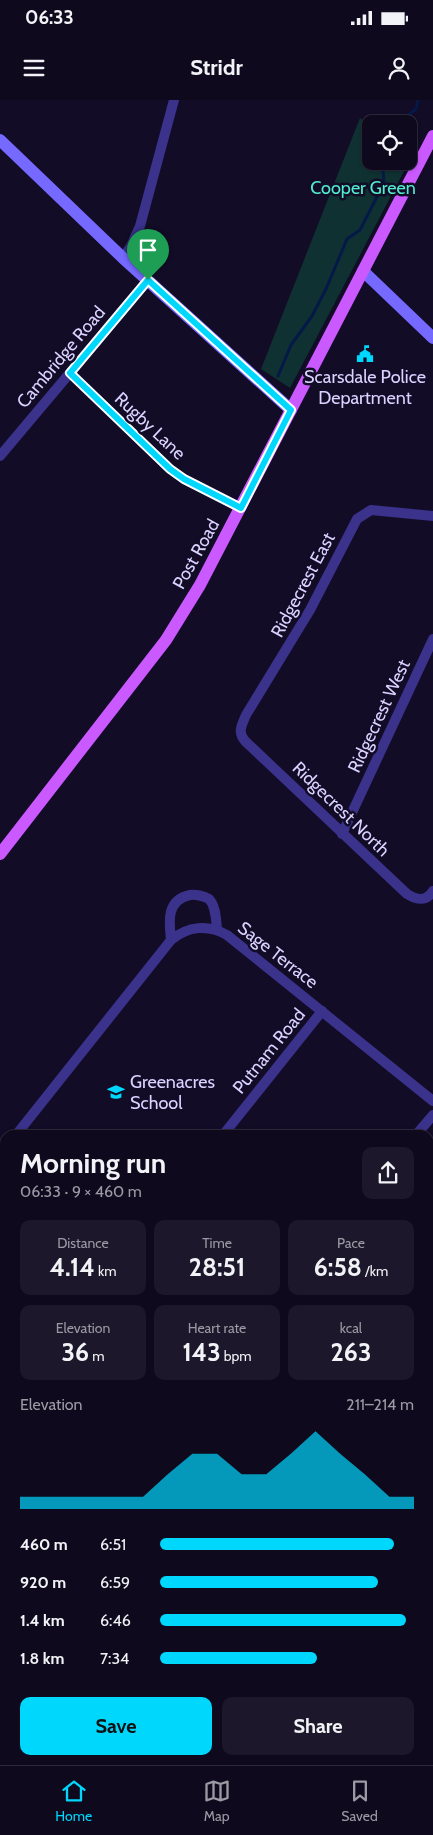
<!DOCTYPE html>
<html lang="en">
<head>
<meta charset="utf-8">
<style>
	:root { --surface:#0e091d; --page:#1c172a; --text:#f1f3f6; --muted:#9b9aa4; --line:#2e2a3b; --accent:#00d7fd }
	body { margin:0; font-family:Cabin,sans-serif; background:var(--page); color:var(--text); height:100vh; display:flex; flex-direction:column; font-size:19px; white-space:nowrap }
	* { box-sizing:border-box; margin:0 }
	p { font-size:16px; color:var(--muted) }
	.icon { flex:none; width:28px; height:28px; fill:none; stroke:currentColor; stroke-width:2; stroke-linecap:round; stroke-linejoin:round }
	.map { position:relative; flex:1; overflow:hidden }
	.sheet { position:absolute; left:0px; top:1030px; width:434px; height:635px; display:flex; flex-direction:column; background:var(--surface); border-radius:15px 15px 0 0; box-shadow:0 1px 4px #0004,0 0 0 1px var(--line) }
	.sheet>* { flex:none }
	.tools { position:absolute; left:362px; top:15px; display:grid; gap:10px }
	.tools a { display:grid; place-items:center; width:55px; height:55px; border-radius:10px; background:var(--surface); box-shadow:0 1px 4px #0004,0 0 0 1px var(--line); font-size:25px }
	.pin { position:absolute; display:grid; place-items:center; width:42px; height:42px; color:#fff; margin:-51px -21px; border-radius:50% 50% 50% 0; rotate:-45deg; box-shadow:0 0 5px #0007 }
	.pin .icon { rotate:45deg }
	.round { display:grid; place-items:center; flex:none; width:52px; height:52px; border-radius:10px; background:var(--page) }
	.summary { display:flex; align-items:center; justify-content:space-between; height:85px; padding:0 20px }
	h1 { font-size:28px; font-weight:700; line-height:38px }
	.stats { display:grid; grid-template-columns:repeat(3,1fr); gap:8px; height:85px; padding:5px 20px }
	.stats div { display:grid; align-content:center; border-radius:10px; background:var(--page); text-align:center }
	.stats b { font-size:25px; font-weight:700 }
	.stats small { font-size:14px; font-weight:400 }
	.stats p { font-size:14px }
	.chart { height:140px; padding:10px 20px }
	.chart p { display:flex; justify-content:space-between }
	.chart svg { width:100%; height:90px; margin-top:5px; fill:var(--accent); opacity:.7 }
	.button { display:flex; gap:10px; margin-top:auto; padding:10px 20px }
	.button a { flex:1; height:58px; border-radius:10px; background:var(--accent); color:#111; font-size:20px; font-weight:700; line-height:58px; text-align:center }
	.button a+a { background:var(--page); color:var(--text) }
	ul { padding:0 20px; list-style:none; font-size:16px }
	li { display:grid; grid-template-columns:80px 60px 1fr; align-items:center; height:38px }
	li i { height:12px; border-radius:6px; background:var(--accent) }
	.status { display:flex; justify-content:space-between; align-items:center; height:35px; padding:0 25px; background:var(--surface); direction:ltr }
	.status svg { height:14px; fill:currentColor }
	header { display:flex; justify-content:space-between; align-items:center; height:65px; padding:0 20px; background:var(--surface); font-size:22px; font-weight:700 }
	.menu { display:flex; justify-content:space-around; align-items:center; height:70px; border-top:1px solid var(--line); background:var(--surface); font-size:14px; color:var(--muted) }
	.menu a { display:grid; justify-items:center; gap:2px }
	.menu .active { color:var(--accent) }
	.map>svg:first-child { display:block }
	.green { fill:#0f3132 }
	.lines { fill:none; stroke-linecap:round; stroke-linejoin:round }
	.stream { stroke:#041948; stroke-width:3 }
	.street { stroke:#3a328b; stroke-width:10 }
	.secondary { stroke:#7569ff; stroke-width:12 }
	.primary { stroke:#ca59ff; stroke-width:12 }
	.route-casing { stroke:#fff; stroke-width:10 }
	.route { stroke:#00d7fd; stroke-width:6 }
	.labels { text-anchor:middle; stroke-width:5; stroke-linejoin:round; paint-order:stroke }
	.park-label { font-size:18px; fill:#51edce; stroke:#120c27 }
	.street-label { font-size:18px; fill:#dad2ff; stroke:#120c27 }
	.poi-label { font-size:18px; fill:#dad2ff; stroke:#120c27 }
</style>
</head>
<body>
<div class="status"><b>06:33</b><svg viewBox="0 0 49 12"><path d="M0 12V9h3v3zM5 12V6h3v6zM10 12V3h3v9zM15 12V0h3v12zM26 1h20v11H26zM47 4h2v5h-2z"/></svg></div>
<header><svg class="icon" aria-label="menu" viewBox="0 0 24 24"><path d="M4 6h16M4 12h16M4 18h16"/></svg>Stridr<svg class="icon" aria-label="person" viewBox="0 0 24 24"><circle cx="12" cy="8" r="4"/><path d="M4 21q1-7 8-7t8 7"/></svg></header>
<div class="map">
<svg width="433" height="1665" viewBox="0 0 433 1665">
	<rect width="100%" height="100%" fill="#120c27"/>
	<g class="green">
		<path d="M360 18 371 26V61H409V53L412 56 290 288 261 269Z"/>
		<path d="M5 1248V1301L0 1297V1251Z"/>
	</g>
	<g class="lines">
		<g class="stream">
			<path d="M397 24 416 9 418 0"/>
			<path d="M278 276 291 245 312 216 326 189 347 139 360 130 384 83 382 61"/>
		</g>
		<g class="street">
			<path d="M123 158 131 146 140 126 174 0"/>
			<path d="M70 273 170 369 184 379 241 408"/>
			<path d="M0 356 148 180"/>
			<path d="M433 416 371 410 357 419 310 510 246 615C242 625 237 632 245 641L407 794C417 800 426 802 433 791"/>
			<path d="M342 734 433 539"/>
			<path d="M171 840C169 822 166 800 190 795 195 794 204 796 209 799 216 806 216 820 217 829"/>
			<path d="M16 1035 171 840C188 826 208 824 227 835L433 1001"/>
			<path d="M223 1035 322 911"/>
			<path d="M416 1035 433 1015"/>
			<path d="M0 1056 5 1049"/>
			<path d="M0 1075 5 1079"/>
			<path d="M429 1257 433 1252"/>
			<path d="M0 1499 5 1515"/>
			<path d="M429 1549 433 1544"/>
			<path d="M0 1563 5 1556"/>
			<path d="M58 1660 62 1665"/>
			<path d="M378 1660 379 1665"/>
			<path d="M70 1665 77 1660"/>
			<path d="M362 1665 365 1660"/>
		</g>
		<g class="secondary">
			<path d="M0 40 123 158 291 310"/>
			<path d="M363 171 433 238"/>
		</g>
		<path class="primary" d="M0 754 142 571 166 540 200 485 433 36"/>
	</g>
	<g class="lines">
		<g class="route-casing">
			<path id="route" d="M148 180 291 310 241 408 184 379 170 369 70 273Z"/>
		</g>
		<use href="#route" class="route"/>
	</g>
	<defs>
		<g id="civic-bare" transform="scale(1.35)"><path d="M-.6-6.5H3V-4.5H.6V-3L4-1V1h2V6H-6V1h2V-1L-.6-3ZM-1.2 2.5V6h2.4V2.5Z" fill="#00d7fd" stroke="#120c27" stroke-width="2.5" paint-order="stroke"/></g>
		<g id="school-bare" transform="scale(1.35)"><path d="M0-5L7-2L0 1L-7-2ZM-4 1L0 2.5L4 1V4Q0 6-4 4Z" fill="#00d7fd" stroke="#120c27" stroke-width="2.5" paint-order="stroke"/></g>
	</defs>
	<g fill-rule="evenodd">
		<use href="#civic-bare" x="365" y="254"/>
		<use href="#school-bare" x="116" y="992"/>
	</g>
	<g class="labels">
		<g class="park-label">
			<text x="363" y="94">Cooper Green</text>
		</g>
		<g class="street-label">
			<text transform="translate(61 257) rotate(-50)" y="6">Cambridge Road</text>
			<text transform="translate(150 326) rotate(43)" y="6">Rugby Lane</text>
			<text transform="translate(196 454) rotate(-61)" y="6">Post Road</text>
			<text transform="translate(303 485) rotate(-62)" y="6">Ridgecrest East</text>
			<text transform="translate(379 616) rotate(-65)" y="6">Ridgecrest West</text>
			<text transform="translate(341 709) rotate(44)" y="6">Ridgecrest North</text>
			<text transform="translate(278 855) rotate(38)" y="6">Sage Terrace</text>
			<text transform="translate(269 951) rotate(-51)" y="6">Putnam Road</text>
		</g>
		<g class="poi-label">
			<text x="365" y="283">Scarsdale Police<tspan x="365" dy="21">Department</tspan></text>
			<text x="130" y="988" text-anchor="start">Greenacres<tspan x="130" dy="21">School</tspan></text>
		</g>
	</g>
</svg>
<div class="tools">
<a><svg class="icon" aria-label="locate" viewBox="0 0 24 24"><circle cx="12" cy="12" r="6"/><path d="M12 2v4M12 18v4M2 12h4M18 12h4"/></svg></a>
</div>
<div class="pin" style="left:148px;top:180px;background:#1e9e55"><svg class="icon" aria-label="arrive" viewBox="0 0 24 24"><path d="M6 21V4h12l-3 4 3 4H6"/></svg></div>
<section class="sheet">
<div class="summary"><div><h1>Morning run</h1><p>06:33 · 9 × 460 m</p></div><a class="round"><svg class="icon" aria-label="share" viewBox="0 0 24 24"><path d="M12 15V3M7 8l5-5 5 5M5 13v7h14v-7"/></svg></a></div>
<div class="stats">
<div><p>Distance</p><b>4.14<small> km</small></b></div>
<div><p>Time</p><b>28:51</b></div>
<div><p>Pace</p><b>6:58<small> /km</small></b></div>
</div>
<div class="stats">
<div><p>Elevation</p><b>36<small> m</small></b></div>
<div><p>Heart rate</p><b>143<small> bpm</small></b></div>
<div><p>kcal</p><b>263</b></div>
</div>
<div class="chart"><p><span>Elevation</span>211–214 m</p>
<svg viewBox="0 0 160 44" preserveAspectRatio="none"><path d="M0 44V38L10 38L20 38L30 38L40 38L50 38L60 27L70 17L80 17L90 27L100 27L110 17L120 6L130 17L140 27L150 38L160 38V44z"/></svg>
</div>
<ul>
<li><b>460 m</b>6:51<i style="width:92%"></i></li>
<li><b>920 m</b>6:59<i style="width:86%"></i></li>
<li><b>1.4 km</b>6:46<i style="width:97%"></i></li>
<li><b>1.8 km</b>7:34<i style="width:62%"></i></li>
</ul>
<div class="button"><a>Save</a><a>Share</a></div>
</section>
</div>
<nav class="menu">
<a class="active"><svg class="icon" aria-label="home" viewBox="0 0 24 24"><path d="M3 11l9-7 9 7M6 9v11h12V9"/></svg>Home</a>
<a><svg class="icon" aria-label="map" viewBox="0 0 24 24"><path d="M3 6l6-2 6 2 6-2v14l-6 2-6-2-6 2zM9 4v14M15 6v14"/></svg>Map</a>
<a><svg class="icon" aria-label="saved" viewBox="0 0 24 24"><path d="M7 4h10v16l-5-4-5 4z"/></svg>Saved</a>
</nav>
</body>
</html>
